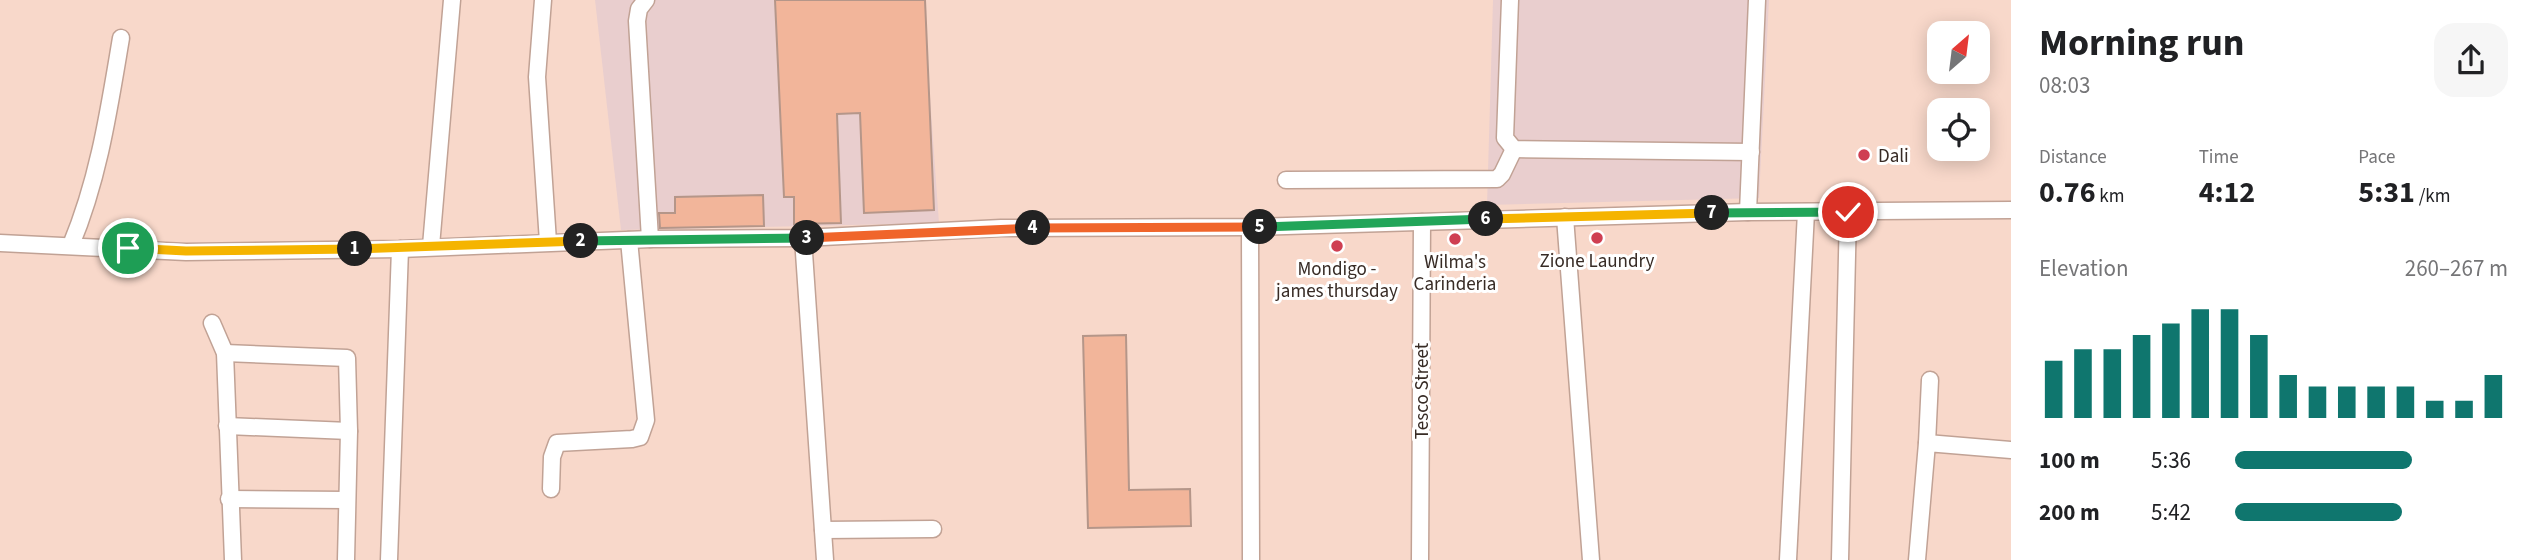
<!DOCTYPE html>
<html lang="en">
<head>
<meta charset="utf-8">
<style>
	:root { --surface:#fff; --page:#f6f6f6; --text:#202124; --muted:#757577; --accent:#0f766e }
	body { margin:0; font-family:"Source Sans 3",sans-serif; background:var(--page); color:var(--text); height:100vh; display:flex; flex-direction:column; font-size:26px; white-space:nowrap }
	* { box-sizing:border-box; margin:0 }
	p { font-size:23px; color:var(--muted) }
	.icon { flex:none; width:38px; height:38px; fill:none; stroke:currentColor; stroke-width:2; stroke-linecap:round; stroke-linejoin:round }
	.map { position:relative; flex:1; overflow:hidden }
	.details { display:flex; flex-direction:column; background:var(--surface); width:525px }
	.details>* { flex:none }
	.needle { width:46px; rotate:28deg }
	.fabs { position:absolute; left:1927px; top:21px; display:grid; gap:14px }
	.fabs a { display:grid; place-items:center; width:63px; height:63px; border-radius:14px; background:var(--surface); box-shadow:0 4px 18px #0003; font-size:35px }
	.pin { position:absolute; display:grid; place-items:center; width:60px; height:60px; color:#fff; margin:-30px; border:4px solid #fff; border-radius:50%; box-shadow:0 2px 7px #0007 }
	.km { position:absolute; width:35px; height:35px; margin:-18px; border-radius:50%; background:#222; color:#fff; font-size:19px; line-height:35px; text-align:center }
	.round { display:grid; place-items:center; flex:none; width:74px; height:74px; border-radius:21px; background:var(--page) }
	.summary { display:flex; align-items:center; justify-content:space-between; height:119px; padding:0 28px }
	h1 { font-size:38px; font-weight:700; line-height:52px }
	.figures { display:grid; grid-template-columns:repeat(3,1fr); gap:10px; height:119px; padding:7px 28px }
	.figures div { display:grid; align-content:center }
	.figures b { font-size:30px; font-weight:700 }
	.figures small { font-size:19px; font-weight:400 }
	.figures p { font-size:19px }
	.chart { height:196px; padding:14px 28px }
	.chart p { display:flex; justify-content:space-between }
	.chart svg { width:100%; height:126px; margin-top:7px; stroke:var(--accent); stroke-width:6 }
	ul { padding:0 28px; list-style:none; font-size:23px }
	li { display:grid; grid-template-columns:112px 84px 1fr; align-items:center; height:52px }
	li i { height:18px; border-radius:9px; background:var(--accent) }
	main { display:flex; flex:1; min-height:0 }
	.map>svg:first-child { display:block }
	.industrial { fill:#e9cece }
	.building { fill:#f2b59a; stroke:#b59689; stroke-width:2 }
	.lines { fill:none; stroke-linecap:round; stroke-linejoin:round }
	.minor-casing { stroke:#c1a295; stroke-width:19 }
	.minor { stroke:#fff; stroke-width:16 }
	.split-1-casing { stroke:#fff; stroke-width:14 }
	.split-2-casing { stroke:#fff; stroke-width:14 }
	.split-3-casing { stroke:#fff; stroke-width:14 }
	.split-4-casing { stroke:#fff; stroke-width:14 }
	.split-5-casing { stroke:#fff; stroke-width:14 }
	.split-6-casing { stroke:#fff; stroke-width:14 }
	.split-7-casing { stroke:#fff; stroke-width:14 }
	.split-8-casing { stroke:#fff; stroke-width:14 }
	.split-1 { stroke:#f5b400; stroke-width:9 }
	.split-2 { stroke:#f5b400; stroke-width:9 }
	.split-3 { stroke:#22a559; stroke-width:9 }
	.split-4 { stroke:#f0652b; stroke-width:9 }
	.split-5 { stroke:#f0652b; stroke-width:9 }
	.split-6 { stroke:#22a559; stroke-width:9 }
	.split-7 { stroke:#f5b400; stroke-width:9 }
	.split-8 { stroke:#22a559; stroke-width:9 }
	.poi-dot { fill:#cf3f52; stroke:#fff; stroke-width:2.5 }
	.labels { text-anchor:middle; stroke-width:6; stroke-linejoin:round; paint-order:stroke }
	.poi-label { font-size:19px; fill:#372b25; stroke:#fff }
	.street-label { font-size:19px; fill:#372b25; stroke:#fff }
</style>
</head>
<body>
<main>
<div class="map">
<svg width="2011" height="560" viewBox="0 0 2011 560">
	<rect width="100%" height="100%" fill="#f8d8ca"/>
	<g class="industrial">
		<path d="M595 0H923L939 223 621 230Z"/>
		<path d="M1493 0H1769L1759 198 1487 205Z"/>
	</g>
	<g class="building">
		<path d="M775 0H925L934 210 864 213 860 113 837 114 841 223 794 224V197H784Z"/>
		<path d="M763 195 764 226 660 228 659 213H675V197Z"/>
		<path d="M1126 335 1129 490 1190 489 1191 526 1088 528 1083 336Z"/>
	</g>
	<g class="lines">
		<g class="minor-casing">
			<g id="minor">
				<path d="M543 0 537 77 548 242"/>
				<path d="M646 0 639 9 637 21 650 239"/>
				<path d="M1510 0 1505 138 1514 149 1751 152"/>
				<path d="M1286 180 1497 179 1502 174 1514 149"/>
				<path d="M1748 212 1757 0"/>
				<path d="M1565 217 1591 560"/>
				<path d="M1250 227 1251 560"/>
				<path d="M803 238 825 560"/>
				<path d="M0 243 186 252 400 249 650 239 803 238 1001 228 1250 227 1748 212 2011 210"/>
				<path d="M71 245C99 178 109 109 121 38"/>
				<path d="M431 246 452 0"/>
				<path d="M212 323 225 353 233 560"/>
				<path d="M225 353 347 358 349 431 346 560"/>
				<path d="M227 426 349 431"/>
				<path d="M1927 443 1930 380"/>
				<path d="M551 489 552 457 557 443 632 439 640 437 646 420 629 240"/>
				<path d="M229 499 346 500"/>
				<path d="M823 530 933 529"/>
				<path d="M389 560 400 249"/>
				<path d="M1420 560 1422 222"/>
				<path d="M1788 560 1806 212"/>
				<path d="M1840 560 1848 212"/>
				<path d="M1917 560 1927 443 2011 450"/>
			</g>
		</g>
		<use href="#minor" class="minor"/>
	</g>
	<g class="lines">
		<g class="split-1-casing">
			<path id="split-1" d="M128 248 186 251 355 249"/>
		</g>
		<g class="split-2-casing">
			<path id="split-2" d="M355 249 581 241"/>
		</g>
		<g class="split-3-casing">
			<path id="split-3" d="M581 241 807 238"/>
		</g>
		<g class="split-4-casing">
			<path id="split-4" d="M807 238 1033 228"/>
		</g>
		<g class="split-5-casing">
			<path id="split-5" d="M1033 228 1260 227"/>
		</g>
		<g class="split-6-casing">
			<path id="split-6" d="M1260 227 1486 219"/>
		</g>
		<g class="split-7-casing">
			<path id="split-7" d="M1486 219 1712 213"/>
		</g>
		<g class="split-8-casing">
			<path id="split-8" d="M1712 213 1848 212"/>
		</g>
		<use href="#split-1" class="split-1"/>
		<use href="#split-2" class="split-2"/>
		<use href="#split-3" class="split-3"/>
		<use href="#split-4" class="split-4"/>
		<use href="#split-5" class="split-5"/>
		<use href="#split-6" class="split-6"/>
		<use href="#split-7" class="split-7"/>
		<use href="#split-8" class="split-8"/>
	</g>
	<g class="poi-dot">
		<circle cx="1864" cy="155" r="7"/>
		<circle cx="1597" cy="238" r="7"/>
		<circle cx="1455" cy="239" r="7"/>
		<circle cx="1337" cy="246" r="7"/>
	</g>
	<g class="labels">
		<g class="poi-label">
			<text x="1878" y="162" text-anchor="start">Dali</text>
			<text x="1597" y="267">Zione Laundry</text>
			<text x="1455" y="268">Wilma's<tspan x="1455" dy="22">Carinderia</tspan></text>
			<text x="1337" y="275">Mondigo -<tspan x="1337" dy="22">james thursday</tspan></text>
		</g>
		<g class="street-label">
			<text transform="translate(1421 391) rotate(-90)" y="7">Tesco Street</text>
		</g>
	</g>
</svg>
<div class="fabs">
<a><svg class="needle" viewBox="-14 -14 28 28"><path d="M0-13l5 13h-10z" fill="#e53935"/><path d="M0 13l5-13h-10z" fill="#757577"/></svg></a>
<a><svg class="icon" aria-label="locate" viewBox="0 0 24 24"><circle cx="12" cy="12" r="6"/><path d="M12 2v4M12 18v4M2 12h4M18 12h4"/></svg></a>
</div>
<div class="pin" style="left:128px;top:248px;background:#1e9e55"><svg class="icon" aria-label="arrive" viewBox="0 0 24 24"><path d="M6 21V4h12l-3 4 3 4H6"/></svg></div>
<div class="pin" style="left:1848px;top:212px;background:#d93025"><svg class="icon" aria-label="check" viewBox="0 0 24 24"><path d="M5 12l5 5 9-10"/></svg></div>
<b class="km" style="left:355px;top:249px">1</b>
<b class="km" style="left:581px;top:241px">2</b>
<b class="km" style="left:807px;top:238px">3</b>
<b class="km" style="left:1033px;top:228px">4</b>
<b class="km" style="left:1260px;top:227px">5</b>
<b class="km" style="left:1486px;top:219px">6</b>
<b class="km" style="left:1712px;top:213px">7</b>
</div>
<section class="details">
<div class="summary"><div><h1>Morning run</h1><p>08:03</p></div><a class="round"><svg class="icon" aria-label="share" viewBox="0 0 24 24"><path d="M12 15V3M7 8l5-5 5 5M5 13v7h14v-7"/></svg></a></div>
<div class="figures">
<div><p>Distance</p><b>0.76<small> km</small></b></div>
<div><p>Time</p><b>4:12</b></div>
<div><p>Pace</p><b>5:31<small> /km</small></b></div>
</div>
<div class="chart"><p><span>Elevation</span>260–267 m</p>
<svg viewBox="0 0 160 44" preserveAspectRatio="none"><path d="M5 44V24M15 44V20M25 44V20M35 44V15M45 44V11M55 44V6M65 44V6M75 44V15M85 44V29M95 44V33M105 44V33M115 44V33M125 44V33M135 44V38M145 44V38M155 44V29"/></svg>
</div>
<ul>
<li><b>100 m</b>5:36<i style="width:65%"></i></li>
<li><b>200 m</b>5:42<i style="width:61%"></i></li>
</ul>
</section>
</main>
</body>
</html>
